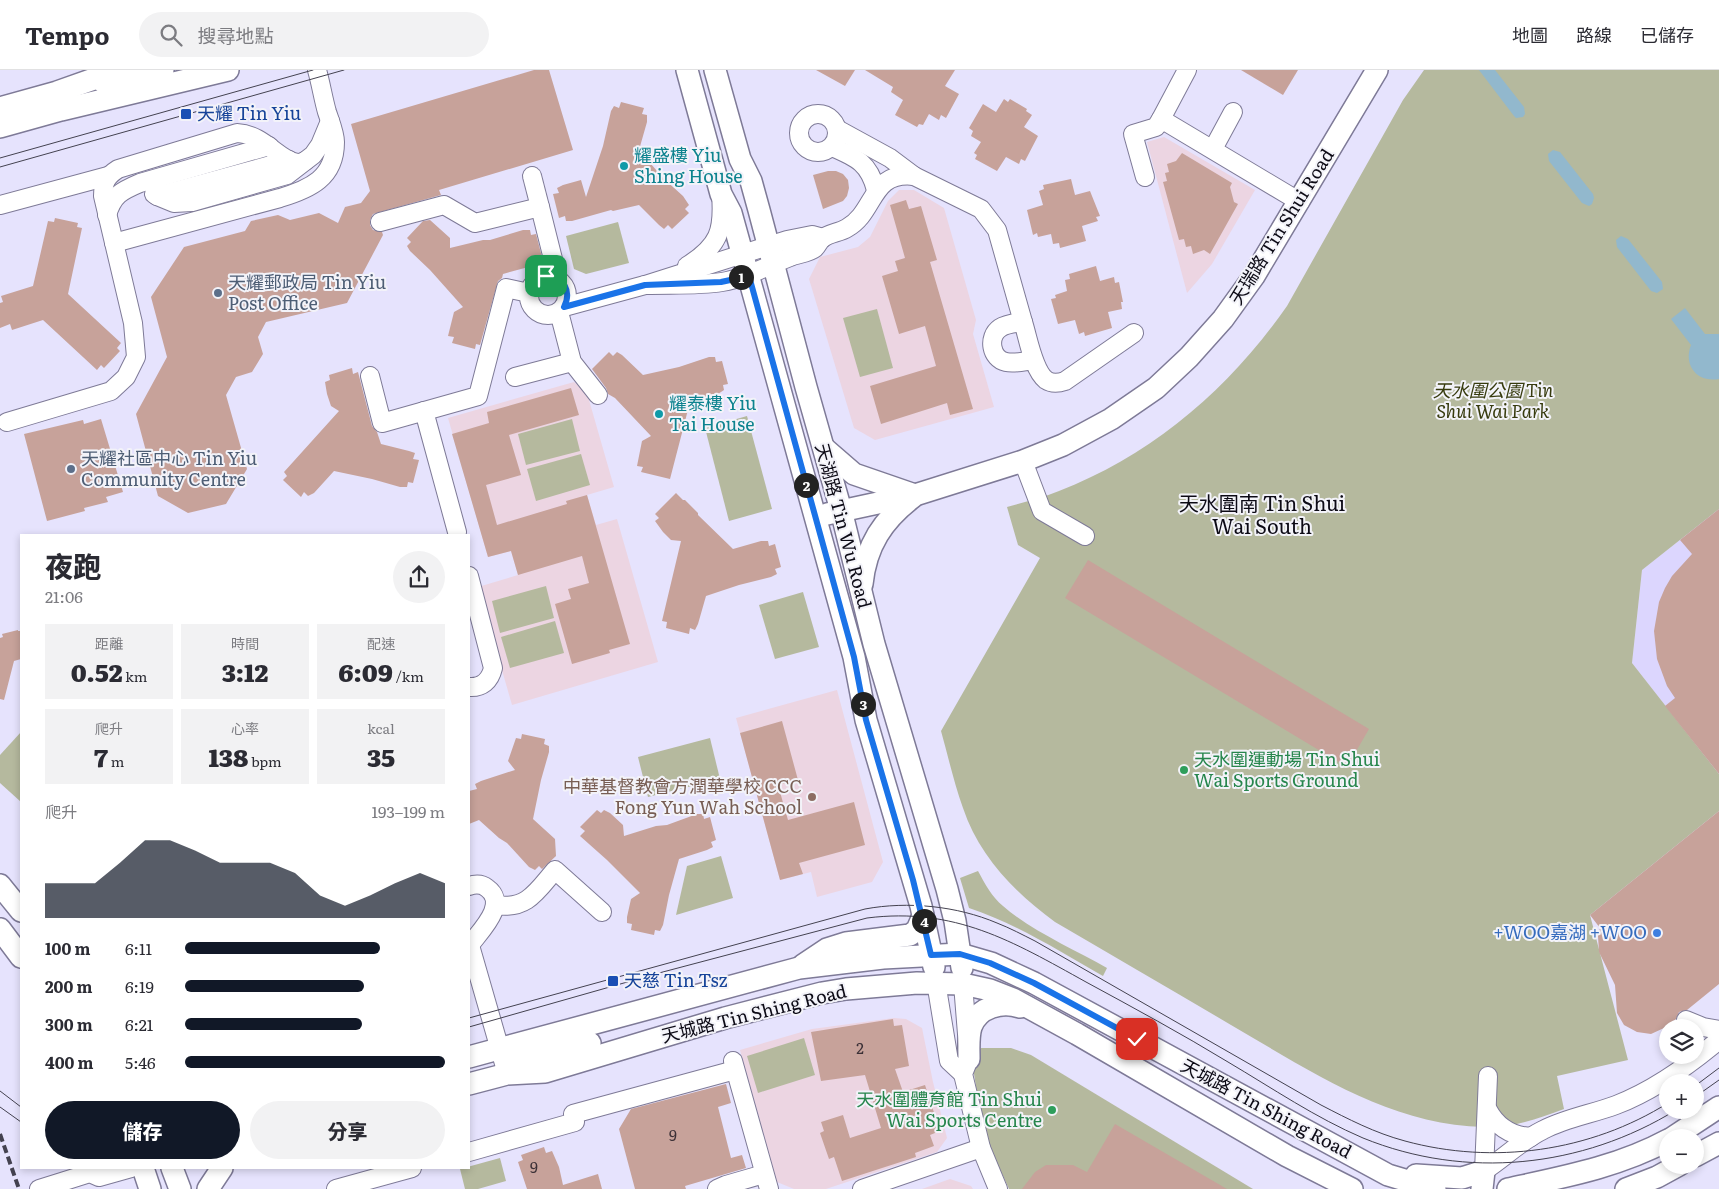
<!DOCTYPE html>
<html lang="zh-TW">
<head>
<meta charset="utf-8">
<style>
	:root { --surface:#fff; --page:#f2f2f3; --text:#2b2b33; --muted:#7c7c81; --line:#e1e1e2; --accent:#111827 }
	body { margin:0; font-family:Literata,"Noto Sans TC",serif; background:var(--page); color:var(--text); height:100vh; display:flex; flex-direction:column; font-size:19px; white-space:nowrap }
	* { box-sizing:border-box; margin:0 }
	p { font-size:16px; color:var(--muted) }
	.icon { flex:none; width:28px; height:28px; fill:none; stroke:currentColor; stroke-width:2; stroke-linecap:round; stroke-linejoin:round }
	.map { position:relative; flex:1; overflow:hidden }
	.details { position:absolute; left:20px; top:464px; width:450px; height:635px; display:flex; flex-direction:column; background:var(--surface); border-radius:0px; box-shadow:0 2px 8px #0003 }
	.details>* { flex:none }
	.buttons { position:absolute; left:1659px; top:949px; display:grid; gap:10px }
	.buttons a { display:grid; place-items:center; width:45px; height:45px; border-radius:50%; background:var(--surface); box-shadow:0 2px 8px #0003; font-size:25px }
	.pin { position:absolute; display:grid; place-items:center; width:42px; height:42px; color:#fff; margin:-21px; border-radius:10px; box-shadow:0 2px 8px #0006 }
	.km { position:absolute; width:25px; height:25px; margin:-12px; border-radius:50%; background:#222; color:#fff; font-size:14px; line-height:25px; text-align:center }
	.round { display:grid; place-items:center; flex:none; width:52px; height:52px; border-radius:26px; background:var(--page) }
	.headline { display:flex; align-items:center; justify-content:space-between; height:85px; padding:0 25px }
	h1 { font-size:28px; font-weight:800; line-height:38px }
	.metrics { display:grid; grid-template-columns:repeat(3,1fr); gap:8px; height:85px; padding:5px 25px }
	.metrics div { display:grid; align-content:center; border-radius:0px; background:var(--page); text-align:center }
	.metrics b { font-size:25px; font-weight:800 }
	.metrics small { font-size:14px; font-weight:400 }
	.metrics p { font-size:14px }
	.chart { height:140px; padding:10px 25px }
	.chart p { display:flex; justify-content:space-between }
	.chart svg { width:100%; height:90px; margin-top:5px; fill:var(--accent); opacity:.7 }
	.primary-button { display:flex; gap:10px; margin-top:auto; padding:10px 25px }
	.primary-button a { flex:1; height:58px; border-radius:30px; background:var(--accent); color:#fff; font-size:20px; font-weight:800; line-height:58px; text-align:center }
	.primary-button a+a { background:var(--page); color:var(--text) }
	ul { padding:0 25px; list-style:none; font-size:16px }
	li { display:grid; grid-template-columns:80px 60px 1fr; align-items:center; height:38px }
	li i { height:12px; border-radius:6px; background:var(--accent) }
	header { display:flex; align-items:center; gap:30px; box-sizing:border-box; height:70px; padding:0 25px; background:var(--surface); border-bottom:1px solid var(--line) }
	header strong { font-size:24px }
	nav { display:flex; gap:28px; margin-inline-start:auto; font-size:18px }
	.search { width:350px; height:45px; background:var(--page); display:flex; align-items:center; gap:12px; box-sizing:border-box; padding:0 18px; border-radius:28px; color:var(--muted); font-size:19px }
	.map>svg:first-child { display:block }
	.built { fill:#dcd6fe }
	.education { fill:#ecd5e2 }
	.green { fill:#b5b99e }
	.water { fill:#92b8cd }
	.building { fill:#c7a29a }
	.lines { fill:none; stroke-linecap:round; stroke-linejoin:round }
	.minor-casing { stroke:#7e7a97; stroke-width:20 }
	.major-casing { stroke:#7e7a97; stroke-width:24 }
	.minor { stroke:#fff; stroke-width:18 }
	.major { stroke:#fff; stroke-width:21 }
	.tram { stroke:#444250; stroke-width:1 }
	.rail { stroke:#444250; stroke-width:4; stroke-dasharray:8 4; stroke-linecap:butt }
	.route-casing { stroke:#fff; stroke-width:10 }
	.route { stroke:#1a73e8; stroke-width:6 }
	.transit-dot { fill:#1a4fb4; stroke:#f3f3f9; stroke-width:2 }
	.culture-dot { fill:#0f9aa8; stroke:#f3f3f9; stroke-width:2 }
	.service-dot { fill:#5c6f8a; stroke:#f3f3f9; stroke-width:2 }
	.leisure-dot { fill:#2e9e5b; stroke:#f3f3f9; stroke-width:2 }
	.education-dot { fill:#8d6e63; stroke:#f3f3f9; stroke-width:2 }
	.shop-dot { fill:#3f7fe0; stroke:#f3f3f9; stroke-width:2 }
	.labels { text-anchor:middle; stroke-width:4; stroke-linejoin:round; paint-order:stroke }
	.number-label { font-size:15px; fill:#3b3036 }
	.transit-label { font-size:18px; fill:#164399; stroke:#f3f3f9; text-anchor:start }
	.culture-label { font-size:18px; fill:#0d838f; stroke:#f3f3f9; text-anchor:start }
	.street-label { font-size:18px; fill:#0c0a15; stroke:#f3f3f9 }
	.service-label { font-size:18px; fill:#4e5e75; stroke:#f3f3f9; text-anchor:start }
	.park-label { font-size:18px; font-style:italic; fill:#373b0e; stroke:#f3f3f9 }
	.leisure-label { font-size:18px; fill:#27864d; stroke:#f3f3f9; text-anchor:start }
	.education-label { font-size:18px; fill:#785e54; stroke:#f3f3f9; text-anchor:end }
	.shop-label { font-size:18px; fill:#366cbe; stroke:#f3f3f9; text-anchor:end }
	.quarter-label { font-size:20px; fill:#0c0a15; stroke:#f3f3f9 }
</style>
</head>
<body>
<header>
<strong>Tempo</strong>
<div class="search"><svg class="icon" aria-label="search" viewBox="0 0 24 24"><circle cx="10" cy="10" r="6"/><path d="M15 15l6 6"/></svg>搜尋地點</div>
<nav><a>地圖</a><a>路線</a><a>已儲存</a></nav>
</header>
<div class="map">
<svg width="1719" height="1119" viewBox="0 0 1719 1119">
	<rect width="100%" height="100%" fill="#e6e3fd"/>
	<path class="built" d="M1719 439V704L1632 593 1642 500Z"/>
	<g class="education">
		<path d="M1164 67 1255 120 1212 194 1187 223 1147 72Z"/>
		<path d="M899 120H914L944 138 976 250 973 264 994 337 875 370 854 358 809 209 820 187 858 177 870 167 888 131Z"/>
		<path d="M574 312 587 323 614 417 587 425 596 455 617 449 658 592 512 635 478 517 518 505 511 481 488 487 448 348Z"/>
		<path d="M837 620 883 792 872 812 817 827 811 802 780 810 736 648Z"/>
		<path d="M894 948 906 949 922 958 933 1012 947 1068 937 1082 826 1119H794L777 1112 740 980 812 959Z"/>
		<path d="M950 1109 971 1116 973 1119H922Z"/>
	</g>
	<g class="green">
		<path d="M1424 0H1719V439L1642 500 1632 593 1719 704V741L1590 845 1628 990 1557 1006 1564 1039C1537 1049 1512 1058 1484 1057 1389 1055 1309 1000 1231 955 1172 920 1113 886 1055 852 1015 823 979 786 963 738 954 713 948 686 941 661L1040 488 1018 475 1007 437C1024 432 1042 428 1059 421 1153 385 1230 318 1287 236L1403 30Z"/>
		<path d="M618 152 629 193 586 204 574 199 566 166Z"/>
		<path d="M877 239 893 298 860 307 843 248Z"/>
		<path d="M747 346 772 439 729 451 705 358Z"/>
		<path d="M572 349 580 381 526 395 518 364Z"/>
		<path d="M581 384 590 415 536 431 527 399Z"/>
		<path d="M546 516 554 548 500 563 492 531Z"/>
		<path d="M803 522 819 577 775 589 759 535Z"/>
		<path d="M555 551 564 583 510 598 501 567Z"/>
		<path d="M21 662V732L0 713V685Z"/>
		<path d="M710 668 720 709 648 727 638 687Z"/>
		<path d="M721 786 733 828 676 845 687 796Z"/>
		<path d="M978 801C985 814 992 827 1003 836 1030 860 1075 880 1107 898L1103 906C1059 881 1017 854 969 838L960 808Z"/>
		<path d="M804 968 815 1005 758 1023 747 986Z"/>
		<path d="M981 978H1011L1031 985 1253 1119H1009L983 1062 972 991Z"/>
		<path d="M500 1088 506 1111 478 1119H465L460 1099Z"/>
	</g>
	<g class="water">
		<path d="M1479 0H1495L1524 37 1525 44 1523 47 1516 48 1514 46Z"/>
		<path d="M1553 80 1560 82 1593 124 1594 128 1592 134 1589 136 1582 133 1549 91 1548 84Z"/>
		<path d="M1621 166 1628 169 1662 212 1663 219 1657 223 1651 221 1617 177 1616 170Z"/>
		<path d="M1685 238 1705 264H1719V309C1697 313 1683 295 1691 275L1671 249Z"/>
	</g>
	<g class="building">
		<path d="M534 0H549L573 80 439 120 441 125 373 144 370 150V155L373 160 382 162 383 165 347 233 266 252 258 267 263 284 252 302 236 307 226 325 247 399 226 434 188 443 158 426 136 344 167 287 151 227 184 177 245 161 251 151 278 145 290 150 319 143 338 153 345 137 361 133 370 121 351 54Z"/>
		<path d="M816 0H855L845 16Z"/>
		<path d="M865 0H955L945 16 959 24 946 48 941 45 939 50 929 44 923 55 919 54 917 57 895 45 903 30 891 22 893 17Z"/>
		<path d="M1241 0H1298L1283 25Z"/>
		<path d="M1004 29 1008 32 1010 29 1027 39 1026 41 1032 45 1024 57 1038 66 1025 91 1021 89 1019 94 1006 87 997 101 975 89 977 85 974 83 981 72 971 66 973 61 969 58 983 34 996 42Z"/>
		<path d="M621 32 644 38 642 44 647 45V52L639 80 663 108 683 126 689 135 685 139 689 143 672 159 668 155 664 159 659 155 639 135 613 141 611 140 572 151H566L565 146 559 148 553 124 559 123 557 118 563 115 581 110 586 127 603 76 611 41 614 36 619 38Z"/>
		<path d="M1182 83 1232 113 1230 117 1234 132 1238 134 1210 184 1204 180 1193 184 1191 176 1186 177 1184 169 1179 170 1163 112 1167 111 1165 103 1169 102 1167 94 1176 91Z"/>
		<path d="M828 101H836L843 104 848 110 849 118 847 126 843 131 823 139 813 105Z"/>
		<path d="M1071 109 1075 125 1090 121 1100 146 1096 147 1098 151 1082 156 1086 171 1060 178 1059 173 1053 174 1051 164 1038 167 1037 163 1033 165 1027 140 1043 135 1039 121 1044 119 1043 115Z"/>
		<path d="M906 130 909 139 921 136 937 190 930 192 973 339 950 345 947 333 881 354 870 316 936 296 925 256 899 264 882 206 898 201 895 191 905 188 890 135Z"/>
		<path d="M55 148 78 153 77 157 82 158 68 224 121 273 117 278 120 281 104 298 101 295 97 300 43 250 12 260 10 254 0 258V233L3 232 1 226 33 216 48 151 54 152Z"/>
		<path d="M430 150 450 168V178L483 170H490L523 160H530L531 165 536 164 542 187 537 188 538 194 532 196 503 204 502 208 498 211 480 275 476 274 475 279 452 273 454 267 448 266 454 242 463 237 430 200 410 181 407 176 411 172 407 168 423 151Z"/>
		<path d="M1096 196 1100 211 1114 207 1115 213 1119 212 1123 232H1121L1122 239 1108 242 1112 258 1085 266 1084 262 1079 264 1075 250 1058 254 1051 229 1056 228 1055 225 1067 221 1065 210 1070 209 1069 204Z"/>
		<path d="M609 282 613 286 617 282 622 285 643 305 679 297 709 287H715L716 292 722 291 728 314 723 315 724 320 718 324 690 332 670 409 641 402 643 397 637 396 642 371 651 366 615 328 608 324 606 318 592 299Z"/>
		<path d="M352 298 353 304 358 302 372 356 377 362 381 374 409 381 415 383 413 389 419 390 413 413 408 412 407 417H400L372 409 334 401 314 423 308 426 304 422 301 427 283 410 287 406 284 402 339 341 331 336 327 324 325 312 330 310 329 305Z"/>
		<path d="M571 318 579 345 509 365 521 405 486 415 497 455 567 434 566 431 587 425 630 574 609 580 610 583 572 594 555 534 571 529 568 519 589 513 582 486 518 505 511 481 488 487 452 364 489 353 487 342Z"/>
		<path d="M101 349 123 422 106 427 108 432 84 438 85 441 47 451 24 364 83 350 84 354Z"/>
		<path d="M676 423 683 430H685L698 443V445L733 479 761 471H768L769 476 775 474 781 497 775 499 777 504 771 507 739 515 706 526 698 554 695 560 690 558 689 564 666 558 667 552 662 551 681 471 671 470 663 462 655 451 659 448 655 444Z"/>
		<path d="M1719 439V704L1665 636 1675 628 1667 616 1657 589 1654 561 1659 532 1665 518 1672 506 1692 484 1680 470Z"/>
		<path d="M1088 490 1369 659 1347 697 1065 528Z"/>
		<path d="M18 560V561H21V589L14 591 4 630 0 629V568L3 567 2 564Z"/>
		<path d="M782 651 798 710 778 715 788 750 854 732 865 775 799 793 803 804 780 810 740 663Z"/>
		<path d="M522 664 545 669 544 674 549 676V682L541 710 533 749 555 769 556 786 542 799 539 796 535 800 529 797 507 773 499 768 479 750 469 754V721L477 719 475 714 481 711 515 700 508 691 516 668 521 669Z"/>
		<path d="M597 740 601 743 604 740 610 743 623 755 624 766 656 756 667 755 697 744H703L704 749 710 747 716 770 711 772 713 777 707 780 679 789 669 825 663 855 660 861 655 860 654 865 631 860 632 854 627 853V847L631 829 640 823 607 790 580 766 585 761 580 757Z"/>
		<path d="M1719 741V914L1687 940 1679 942 1676 949 1664 958 1651 964 1637 962 1624 955 1617 943 1615 915 1599 882 1598 866 1600 858 1590 845Z"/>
		<path d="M893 949 894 956 902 955 909 996 895 999 903 1022 925 1015 940 1061 930 1065 934 1076 915 1083 916 1087 842 1111 834 1087 829 1089 820 1063 824 1061 821 1052 843 1045 850 1068 881 1058 865 1005 821 1011 811 962Z"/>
		<path d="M726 1014 731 1033 718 1037 731 1088 742 1085 746 1098 685 1116 686 1119H635L619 1059 631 1039Z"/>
		<path d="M1115 1054 1227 1119H1022L1035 1102 1046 1095H1073L1087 1102Z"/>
		<path d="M544 1077 546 1083 552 1081 559 1097 563 1115 598 1104 602 1119H527L518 1092 523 1090 521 1085Z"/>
	</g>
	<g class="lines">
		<g class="minor-casing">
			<g id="minor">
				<path d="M1187 0 1161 49 1300 132"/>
				<circle cx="818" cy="63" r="19"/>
				<path d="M837 59 890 88 914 106"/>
				<path d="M832 77C857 88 869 93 876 120"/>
				<path d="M1213 79 1233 42"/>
				<path d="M532 106 540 137"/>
				<path d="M1145 107 1133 64 1156 57 1161 49"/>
				<path d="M154 124 157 126 289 90"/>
				<path d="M157 126 174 133 192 132 287 105 313 85 320 75 330 51"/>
				<path d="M0 135 108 106"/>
				<path d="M107 145C113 125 121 121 140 113L269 76"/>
				<path d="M380 152 444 135 475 153 540 137 558 209"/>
				<path d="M114 173 280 128C310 119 335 108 335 72 335 63 330 51 327 42 323 28 321 14 317 0"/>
				<path d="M687 196C719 176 724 161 721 124"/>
				<circle cx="548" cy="226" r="19"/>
				<path d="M645 215C670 214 697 216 722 212 746 208 767 196 790 187 797 184 809 183 815 178 818 175 819 171 822 169 828 163 839 163 847 158 876 142 870 101 914 106L981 139 997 160 1023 252"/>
				<path d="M564 237 645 215 787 170 812 165 823 168"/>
				<path d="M559 242 572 292 598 325"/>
				<path d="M1034 290C1025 291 1015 294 1006 292 991 289 987 267 1000 258 1006 254 1016 253 1023 252 1028 267 1033 300 1046 310 1052 314 1059 313 1065 311L1134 263"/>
				<path d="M370 306 382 353 478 326 506 218 529 223"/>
				<path d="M515 307 572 292"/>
				<path d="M424 341 457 462"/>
				<path d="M7 352 111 321 126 307 136 287 133 253 103 126C103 112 107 106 118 99L237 63C264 64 280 92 298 93 300 93 303 92 305 91"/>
				<path d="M1023 391 1042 441 1085 466"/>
				<path d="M469 506 493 598C490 611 482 618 469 617"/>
				<path d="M469 816C475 814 482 814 487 818 509 834 480 861 470 875"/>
				<path d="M496 835C527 840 537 821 555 800L602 842"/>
				<path d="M469 872 507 1004"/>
				<path d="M936 912 949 991 963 1004"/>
				<path d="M963 914 969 989 963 1004 981 1078 998 1119"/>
				<path d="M1686 950 1703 957 1719 960"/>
				<path d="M733 991 769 1119"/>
				<path d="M1488 1040C1497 1057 1511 1066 1531 1067"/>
				<path d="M469 1082 575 1052 573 1044 735 1000"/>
				<path d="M1484 1101C1504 1088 1522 1070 1543 1060 1566 1048 1592 1044 1616 1035 1653 1021 1689 995 1719 970"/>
				<path d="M1484 1101 1488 1006"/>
				<path d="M39 1119 90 1103 99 1107 131 1098"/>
				<path d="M336 1119 412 1098"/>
				<path d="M717 1119 726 1115 764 1104"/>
				<path d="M862 1119 981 1078"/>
			</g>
		</g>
		<g class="major-casing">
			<g id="major">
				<path d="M687 0 721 124 731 143 854 587 866 650 921 836 934 897"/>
				<path d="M715 0 740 89 751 111 759 140 806 317 841 440 874 574 947 819 955 851 962 898"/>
				<path d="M104 13 163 0"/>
				<path d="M0 38 57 22 119 0"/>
				<path d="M0 57 61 40 228 0"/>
				<path d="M824 378 854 404 912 424"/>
				<path d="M827 444 915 425 1023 391 1063 375 1111 349 1156 318 1189 287 1223 249 1254 206 1377 0"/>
				<path d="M862 514C866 475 883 450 913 427"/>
				<path d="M0 815 21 841"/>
				<path d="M0 859 21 887"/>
				<path d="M803 895 827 879 846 873 910 865 917 860 923 846"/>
				<path d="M513 985C538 994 566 980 590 973"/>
				<path d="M469 987 799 898 883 888 960 884 991 893 1034 913 1388 1105 1435 1119"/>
				<path d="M969 989C969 978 968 967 971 957 978 937 1002 931 1020 937"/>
				<path d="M469 1014 507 1004 545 1002 725 948 822 923 846 919 917 913 963 914 990 920 1013 929 1077 964 1287 1086 1352 1119"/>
				<path d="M1672 1068 1719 1037"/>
				<path d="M1695 1086 1719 1073"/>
				<path d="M143 1098 150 1119"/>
				<path d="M172 1098 180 1119"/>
				<path d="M1416 1105 1462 1108 1484 1101 1482 1119"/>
				<path d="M208 1119 222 1098"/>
				<path d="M1508 1119C1563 1107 1618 1097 1668 1070"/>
				<path d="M1626 1119 1657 1107 1679 1095"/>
			</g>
		</g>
		<use href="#minor" class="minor"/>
		<use href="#major" class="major"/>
		<g class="tram">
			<path d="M0 88 313 0"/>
			<path d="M0 97 344 0"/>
			<path d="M469 948 865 839C908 831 957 836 997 853 1010 858 1023 865 1035 871L1321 1035C1348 1049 1375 1063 1405 1071 1493 1095 1590 1082 1668 1033"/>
			<path d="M469 957 659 903 867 848C955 837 1012 871 1086 912 1134 938 1182 964 1228 992 1272 1018 1316 1048 1363 1068 1466 1110 1582 1098 1676 1040"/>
			<path d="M1695 1016 1719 998"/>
			<path d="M0 1021 21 1037"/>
			<path d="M1695 1027 1719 1010"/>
			<path d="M0 1037 21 1052"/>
		</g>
		<path class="rail" d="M0 1064 19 1119"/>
	</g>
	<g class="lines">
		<g class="route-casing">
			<path id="route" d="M546 206C564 207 572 221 564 237L645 215 721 212 749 206 854 587 866 650 913 810 931 885 960 884 990 893 1034 913 1137 969"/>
		</g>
		<use href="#route" class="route"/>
	</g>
	<g class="transit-dot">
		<rect x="180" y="38" width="12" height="12" rx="2.5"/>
		<rect x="607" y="905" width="12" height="12" rx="2.5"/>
	</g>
	<g class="culture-dot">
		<circle cx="624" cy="96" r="5"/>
		<circle cx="659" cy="344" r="5"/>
	</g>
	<g class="service-dot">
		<circle cx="218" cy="223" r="5"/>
		<circle cx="71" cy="399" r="5"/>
	</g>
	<g class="leisure-dot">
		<circle cx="1184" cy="700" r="5"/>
		<circle cx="1052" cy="1040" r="5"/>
	</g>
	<circle class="education-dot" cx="812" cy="727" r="5"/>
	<circle class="shop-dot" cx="1657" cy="863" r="5"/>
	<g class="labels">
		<g class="number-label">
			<text x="860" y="984">2</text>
			<text x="673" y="1071">9</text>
			<text x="534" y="1103">9</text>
		</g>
		<g class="transit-label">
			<text x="197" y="50">天耀 Tin Yiu</text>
			<text x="624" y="917">天慈 Tin Tsz</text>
		</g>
		<g class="culture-label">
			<text x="634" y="92">耀盛樓 Yiu<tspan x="634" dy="21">Shing House</tspan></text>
			<text x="669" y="340">耀泰樓 Yiu<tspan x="669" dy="21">Tai House</tspan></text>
		</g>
		<g class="street-label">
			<text transform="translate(1282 157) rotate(-58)" y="6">天瑞路 Tin Shui Road</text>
			<text transform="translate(843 456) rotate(75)" y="6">天湖路 Tin Wu Road</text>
			<text transform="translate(754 944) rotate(-14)" y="6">天城路 Tin Shing Road</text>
			<text transform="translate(1266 1039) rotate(28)" y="6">天城路 Tin Shing Road</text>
		</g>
		<g class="service-label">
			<text x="228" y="219">天耀郵政局 Tin Yiu<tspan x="228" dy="21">Post Office</tspan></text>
			<text x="81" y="395">天耀社區中心 Tin Yiu<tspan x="81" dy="21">Community Centre</tspan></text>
		</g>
		<g class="park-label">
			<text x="1493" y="327">天水圍公園 Tin<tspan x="1493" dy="21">Shui Wai Park</tspan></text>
		</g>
		<g class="leisure-label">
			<text x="1194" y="696">天水圍運動場 Tin Shui<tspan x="1194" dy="21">Wai Sports Ground</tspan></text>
			<text x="1042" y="1036" text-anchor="end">天水圍體育館 Tin Shui<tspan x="1042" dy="21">Wai Sports Centre</tspan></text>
		</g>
		<g class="education-label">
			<text x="802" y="723">中華基督教會方潤華學校 CCC<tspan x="802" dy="21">Fong Yun Wah School</tspan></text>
		</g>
		<g class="shop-label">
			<text x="1647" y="869">+WOO嘉湖 +WOO</text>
		</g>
		<g class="quarter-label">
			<text x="1262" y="441">天水圍南 Tin Shui<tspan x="1262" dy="23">Wai South</tspan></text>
		</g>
	</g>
</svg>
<div class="buttons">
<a><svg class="icon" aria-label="layers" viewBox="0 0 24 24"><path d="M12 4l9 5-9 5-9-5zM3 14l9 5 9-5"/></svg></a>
<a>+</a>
<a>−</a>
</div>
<div class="pin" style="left:546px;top:206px;background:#1e9e55"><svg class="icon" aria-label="arrive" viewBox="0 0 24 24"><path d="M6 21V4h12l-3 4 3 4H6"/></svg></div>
<div class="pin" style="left:1137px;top:969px;background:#d93025"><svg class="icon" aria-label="check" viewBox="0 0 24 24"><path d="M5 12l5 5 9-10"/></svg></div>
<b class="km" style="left:741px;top:207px">1</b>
<b class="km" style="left:806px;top:415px">2</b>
<b class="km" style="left:863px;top:634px">3</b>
<b class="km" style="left:924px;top:851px">4</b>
<section class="details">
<div class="headline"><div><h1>夜跑</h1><p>21:06</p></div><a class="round"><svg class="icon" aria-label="share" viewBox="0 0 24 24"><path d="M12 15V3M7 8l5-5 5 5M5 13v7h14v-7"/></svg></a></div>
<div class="metrics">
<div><p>距離</p><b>0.52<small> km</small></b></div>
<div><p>時間</p><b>3:12</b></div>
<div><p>配速</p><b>6:09<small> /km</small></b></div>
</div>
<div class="metrics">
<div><p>爬升</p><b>7<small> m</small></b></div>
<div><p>心率</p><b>138<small> bpm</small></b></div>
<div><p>kcal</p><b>35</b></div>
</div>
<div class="chart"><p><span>爬升</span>193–199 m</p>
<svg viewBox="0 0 160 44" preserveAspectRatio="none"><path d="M0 44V27L10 27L20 27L30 17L40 6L50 6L60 11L70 17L80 17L90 17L100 22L110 33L120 38L130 33L140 27L150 22L160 27V44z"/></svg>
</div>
<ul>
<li><b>100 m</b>6:11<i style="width:75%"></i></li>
<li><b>200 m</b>6:19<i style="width:69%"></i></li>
<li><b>300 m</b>6:21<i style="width:68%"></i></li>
<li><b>400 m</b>5:46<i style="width:100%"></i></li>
</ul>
<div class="primary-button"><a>儲存</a><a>分享</a></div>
</section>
</div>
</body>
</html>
